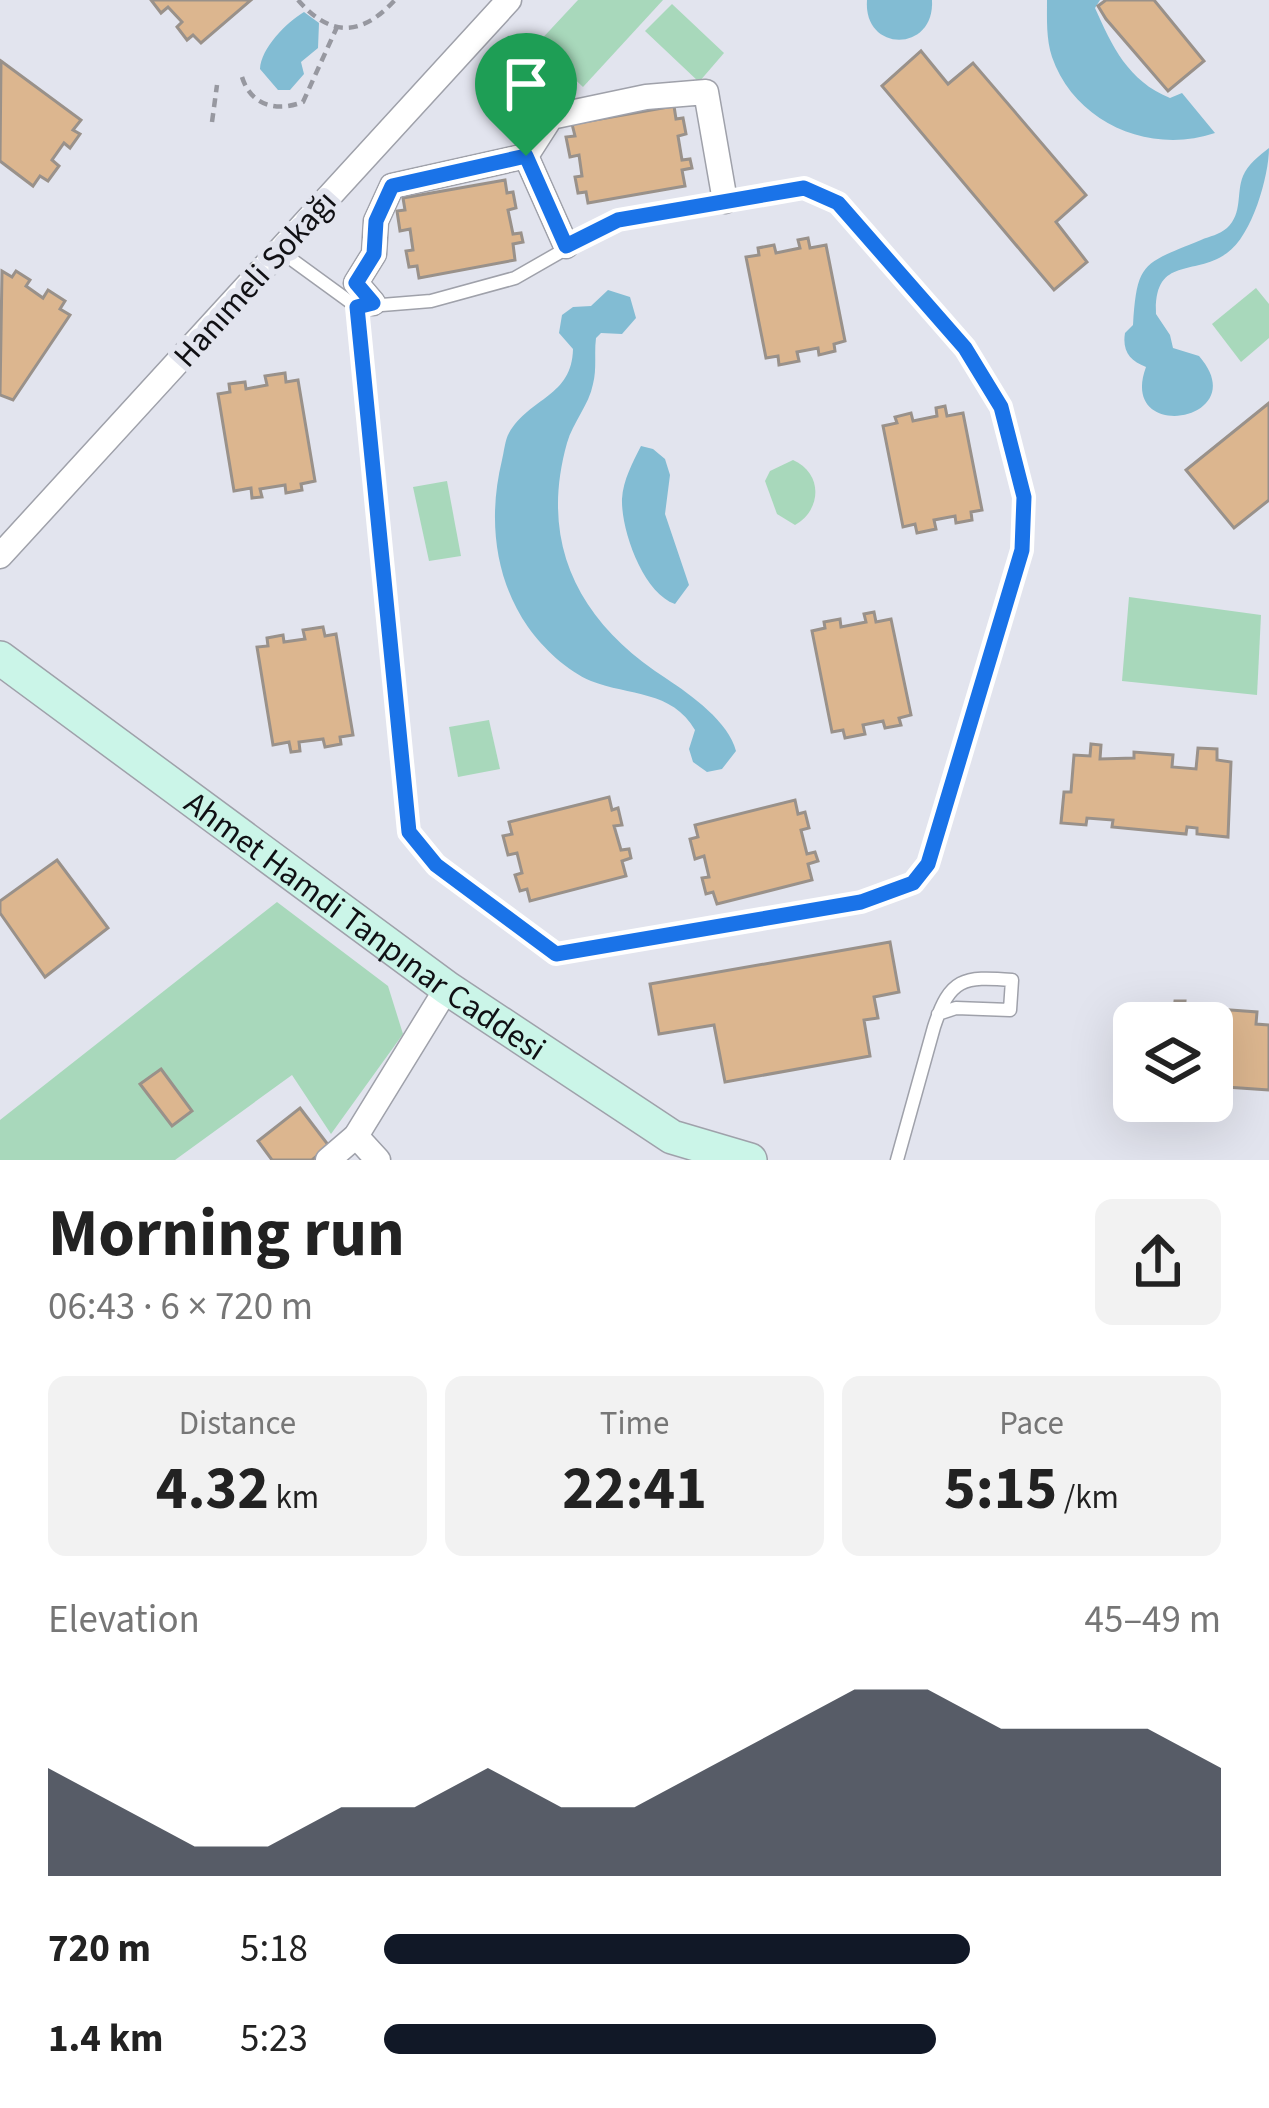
<!DOCTYPE html>
<html lang="en">
<head>
<meta charset="utf-8">
<style>
	:root { --surface:#fff; --page:#f2f2f2; --text:#222; --muted:#767676; --accent:#111827 }
	body { margin:0; font-family:"Source Sans 3",sans-serif; background:var(--page); color:var(--text); height:100vh; display:flex; flex-direction:column; font-size:45px; white-space:nowrap }
	* { box-sizing:border-box; margin:0 }
	p { font-size:39px; color:var(--muted) }
	.icon { flex:none; width:66px; height:66px; fill:none; stroke:currentColor; stroke-width:2; stroke-linecap:round; stroke-linejoin:round }
	.map { position:relative; height:1160px; overflow:hidden }
	.drawer { display:flex; flex-direction:column; background:var(--surface); flex:1 }
	.drawer>* { flex:none }
	.buttons { position:absolute; left:1113px; top:1002px; display:grid; gap:24px }
	.buttons a { display:grid; place-items:center; width:120px; height:120px; border-radius:18px; background:var(--surface); box-shadow:0 12px 48px #0002; font-size:60px }
	.pin { position:absolute; display:grid; place-items:center; width:102px; height:102px; color:#fff; margin:-123px -51px; border-radius:50% 50% 50% 0; rotate:-45deg; box-shadow:0 0 12px #0007 }
	.pin .icon { rotate:45deg }
	.round { display:grid; place-items:center; flex:none; width:126px; height:126px; border-radius:18px; background:var(--page) }
	.head { display:flex; align-items:center; justify-content:space-between; height:204px; padding:0 48px }
	h1 { font-size:66px; font-weight:700; line-height:90px }
	.stats { display:grid; grid-template-columns:repeat(3,1fr); gap:18px; height:204px; padding:12px 48px }
	.stats div { display:grid; align-content:center; border-radius:18px; background:var(--page); text-align:center }
	.stats b { font-size:60px; font-weight:700 }
	.stats small { font-size:33px; font-weight:400 }
	.stats p { font-size:33px }
	.chart { height:336px; padding:24px 48px }
	.chart p { display:flex; justify-content:space-between }
	.chart svg { width:100%; height:216px; margin-top:12px; fill:var(--accent); opacity:.7 }
	ul { padding:0 48px; list-style:none; font-size:39px }
	li { display:grid; grid-template-columns:192px 144px 1fr; align-items:center; height:90px }
	li i { height:30px; border-radius:15px; background:var(--accent) }
	.map>svg:first-child { display:block }
	.green { fill:#a8d8bb }
	.water { fill:#82bcd3 }
	.building { fill:#dcb68f; stroke:#99918a; stroke-width:3 }
	.lines { fill:none; stroke-linecap:round; stroke-linejoin:round }
	.lane-casing { stroke:#9fa1aa; stroke-width:15 }
	.street-casing { stroke:#9fa1aa; stroke-width:27 }
	.secondary-casing { stroke:#9fa1aa; stroke-width:36 }
	.path { stroke:#9798a0; stroke-width:4.5; stroke-dasharray:9 6; stroke-linecap:butt }
	.lane { stroke:#fff; stroke-width:12 }
	.street { stroke:#fff; stroke-width:24 }
	.secondary { stroke:#cbf5e8; stroke-width:33 }
	.route-casing { stroke:#fff; stroke-width:24 }
	.route { stroke:#1a73e8; stroke-width:15 }
	.labels { text-anchor:middle; stroke-width:12; stroke-linejoin:round; paint-order:stroke }
	.street-label { font-size:33px; fill:#101014; stroke:#e2e4ee }
</style>
</head>
<body>
<div class="map">
<svg width="1269" height="1160" viewBox="0 0 1269 1160">
	<rect width="100%" height="100%" fill="#e2e4ee"/>
	<g class="green">
		<path d="M578 0H663L583 87 537 44Z"/>
		<path d="M672 4 724 53 699 82 645 31Z"/>
		<path d="M1256 288 1269 304V338L1241 362 1212 324Z"/>
		<path d="M793 460C823 473 822 510 795 525L777 514 765 481 770 471Z"/>
		<path d="M447 481 461 556 429 561 413 487Z"/>
		<path d="M1129 597 1261 615 1257 695 1122 681Z"/>
		<path d="M489 720 500 769 458 777 449 727Z"/>
		<path d="M277 902 388 986 403 1034 331 1134 292 1075 175 1160H0V1120Z"/>
	</g>
	<g class="water">
		<path d="M867 0H932C935 53 863 53 867 0Z"/>
		<path d="M1047 0H1100L1095 8C1112 46 1128 81 1170 98L1182 93 1215 133C1150 155 1075 123 1052 57 1046 39 1047 19 1047 0Z"/>
		<path d="M304 12 319 23 318 48 301 62 304 74 290 90H278L260 69C261 48 286 23 304 12Z"/>
		<path d="M1269 148C1269 176 1252 236 1227 253 1194 277 1154 255 1156 314L1170 335 1173 348 1199 356C1256 421 1117 445 1146 367 1130 361 1122 351 1125 333L1133 325C1137 261 1143 264 1201 240 1210 236 1219 235 1227 228 1243 213 1236 193 1243 176 1248 164 1259 156 1269 148Z"/>
		<path d="M608 290 630 297 636 318 622 334 601 333 596 338C594 353 597 369 593 384 589 405 573 422 567 443 538 546 581 624 667 679 691 695 729 722 736 751L722 769 707 772 693 762 689 749 695 730C672 690 629 696 591 681 567 671 543 648 528 627 494 578 488 517 502 460 504 452 505 440 509 433 530 397 572 397 573 349L559 333 562 315 573 307 591 306Z"/>
		<path d="M641 446 653 449 665 459 670 475 665 514 689 585 675 604C643 593 621 530 622 499 623 480 633 462 641 446Z"/>
	</g>
	<g class="building">
		<path d="M151 0H251L201 43 193 35 187 40 177 27 182 22 168 7 161 13Z"/>
		<path d="M1106 0H1154L1204 61 1168 91 1106 19 1098 6Z"/>
		<path d="M921 51 948 84 973 63 1086 195 1056 222 1087 262 1054 290 882 86Z"/>
		<path d="M1 61 81 120 73 130 80 134 70 148 64 143 52 160 59 166 48 181 40 176 33 186 0 161Z"/>
		<path d="M520 73 544 96 511 131 487 107Z"/>
		<path d="M674 106 676 119 683 118 686 134 678 136 682 160 690 159 692 168 682 170 685 186 588 203 586 192 578 193 575 177 582 176 579 155 570 157 566 137 575 136 572 124Z"/>
		<path d="M505 180 507 193 513 192 516 208 508 210 513 234 521 233 523 242 513 244 515 260 419 278 417 266 409 267 406 251 413 250 410 229 400 231 397 211 405 210 403 198Z"/>
		<path d="M808 238 810 248 826 245 845 341 834 344 835 351 819 355 818 348 797 352 799 361 779 365 778 356 766 358 746 257 759 255 758 248 774 245 776 253 800 248 798 240Z"/>
		<path d="M2 271 12 277 16 271 30 280 26 286 43 298 48 290 65 301 60 309 70 315 13 400 0 395Z"/>
		<path d="M285 373 286 382 298 380 315 481 301 484 302 490 286 493 285 485 260 489 262 497 252 498 251 488 234 491 218 394 230 392 229 384 245 382 246 389 267 385 265 376Z"/>
		<path d="M1269 403V500L1234 528 1186 470Z"/>
		<path d="M945 406 947 416 963 413 982 510 971 512 972 520 956 523 955 516 934 520 936 529 917 533 915 524 903 527 883 426 897 423 895 417 911 413 913 421 937 416 936 408Z"/>
		<path d="M874 612 876 622 891 619 911 715 899 718 901 725 885 728 883 721 863 725 865 734 845 738 843 730 832 732 812 631 825 628 824 622 840 619 841 627 866 622 864 614Z"/>
		<path d="M323 627 325 636 336 634 353 735 340 737 341 744 325 747 323 739 299 742 300 751 291 752 289 742 273 745 257 647 268 646 267 638 283 635 284 642 305 639 303 630Z"/>
		<path d="M1091 744 1101 745 1100 759 1134 758V752L1173 755 1172 767 1196 769 1198 748 1217 749V760L1231 762 1228 837 1197 834V828L1187 827 1186 834 1112 827 1113 820 1087 818 1086 825 1061 823 1064 792H1071L1074 755 1090 756Z"/>
		<path d="M609 797 612 810 618 808 622 825 614 826 621 850 629 849 631 858 622 861 626 876 530 901 527 889 520 891 515 875 522 873 517 853 508 855 503 836 512 834 509 822Z"/>
		<path d="M795 800 798 814 805 812 809 828 801 830 807 854 815 852 818 861 808 864 812 880 717 904 713 892 706 894 702 878 709 877 704 856 695 859 690 839 698 837 695 825Z"/>
		<path d="M57 860 108 928 45 977 0 913V901Z"/>
		<path d="M890 942 899 992 874 997 878 1018 864 1020 870 1056 725 1082 714 1025 659 1034 650 984Z"/>
		<path d="M1175 1001H1185L1184 1016 1218 1014V1009L1257 1012 1256 1024 1269 1025V1090L1212 1086V1023H1157L1158 1012 1174 1013Z"/>
		<path d="M161 1069 192 1111 172 1126 140 1084Z"/>
		<path d="M300 1108 329 1146 312 1160H272L258 1141Z"/>
	</g>
	<g class="lines">
		<g class="lane-casing">
			<g id="lane">
				<path d="M280 251 357 307 431 301 515 278 618 219 804 188 838 203 965 348 1001 407 1023 498 1022 550 928 864 913 883 861 902 556 954 436 865 409 832 357 307"/>
				<path d="M897 1160 934 1027C950 978 963 976 1012 980L1010 1010 956 1008 938 1014"/>
			</g>
		</g>
		<g class="street-casing">
			<g id="street">
				<path d="M566 246 526 156 551 117 646 97 706 92 725 201"/>
				<path d="M373 303 356 283 374 254 376 221 392 186 526 156"/>
				<path d="M0 556 509 0"/>
				<path d="M356 1136 378 1160"/>
				<path d="M328 1160 356 1136 447 988"/>
			</g>
		</g>
		<g class="secondary-casing">
			<g id="secondary">
				<path id="s1" d="M0 658 447 988 672 1137 750 1160"/>
			</g>
		</g>
		<g class="path">
			<path d="M298 0C331 38 362 36 395 0"/>
			<path d="M242 77C251 106 277 112 303 102L337 27"/>
			<path d="M212 122 217 85"/>
		</g>
		<use href="#lane" class="lane"/>
		<use href="#street" class="street"/>
		<use href="#secondary" class="secondary"/>
	</g>
	<g class="lines">
		<g class="route-casing">
			<path id="route" d="M526 156 566 246 618 220 804 188 838 203 965 348 1001 407 1024 497 1022 550 928 864 913 883 861 902 556 954 436 865 409 832 357 307 373 303 356 283 374 254 376 221 392 186Z"/>
		</g>
		<use href="#route" class="route"/>
	</g>
	<g class="labels">
		<g class="street-label">
			<text transform="translate(254 278) rotate(-48)" y="12">Hanımeli Sokağı</text>
			<text dy="12" stroke="none"><textPath href="#s1" startOffset="453">Ahmet Hamdi Tanpınar Caddesi</textPath></text>
		</g>
	</g>
</svg>
<div class="buttons">
<a><svg class="icon" aria-label="layers" viewBox="0 0 24 24"><path d="M12 4l9 5-9 5-9-5zM3 14l9 5 9-5"/></svg></a>
</div>
<div class="pin" style="left:526px;top:156px;background:#1e9e55"><svg class="icon" aria-label="arrive" viewBox="0 0 24 24"><path d="M6 21V4h12l-3 4 3 4H6"/></svg></div>
</div>
<section class="drawer">
<div class="head"><div><h1>Morning run</h1><p>06:43 · 6 × 720 m</p></div><a class="round"><svg class="icon" aria-label="share" viewBox="0 0 24 24"><path d="M12 15V3M7 8l5-5 5 5M5 13v7h14v-7"/></svg></a></div>
<div class="stats">
<div><p>Distance</p><b>4.32<small> km</small></b></div>
<div><p>Time</p><b>22:41</b></div>
<div><p>Pace</p><b>5:15<small> /km</small></b></div>
</div>
<div class="chart"><p><span>Elevation</span>45–49 m</p>
<svg viewBox="0 0 160 44" preserveAspectRatio="none"><path d="M0 44V22L10 30L20 38L30 38L40 30L50 30L60 22L70 30L80 30L90 22L100 14L110 6L120 6L130 14L140 14L150 14L160 22V44z"/></svg>
</div>
<ul>
<li><b>720 m</b>5:18<i style="width:70%"></i></li>
<li><b>1.4 km</b>5:23<i style="width:66%"></i></li>
</ul>
</section>
</body>
</html>
